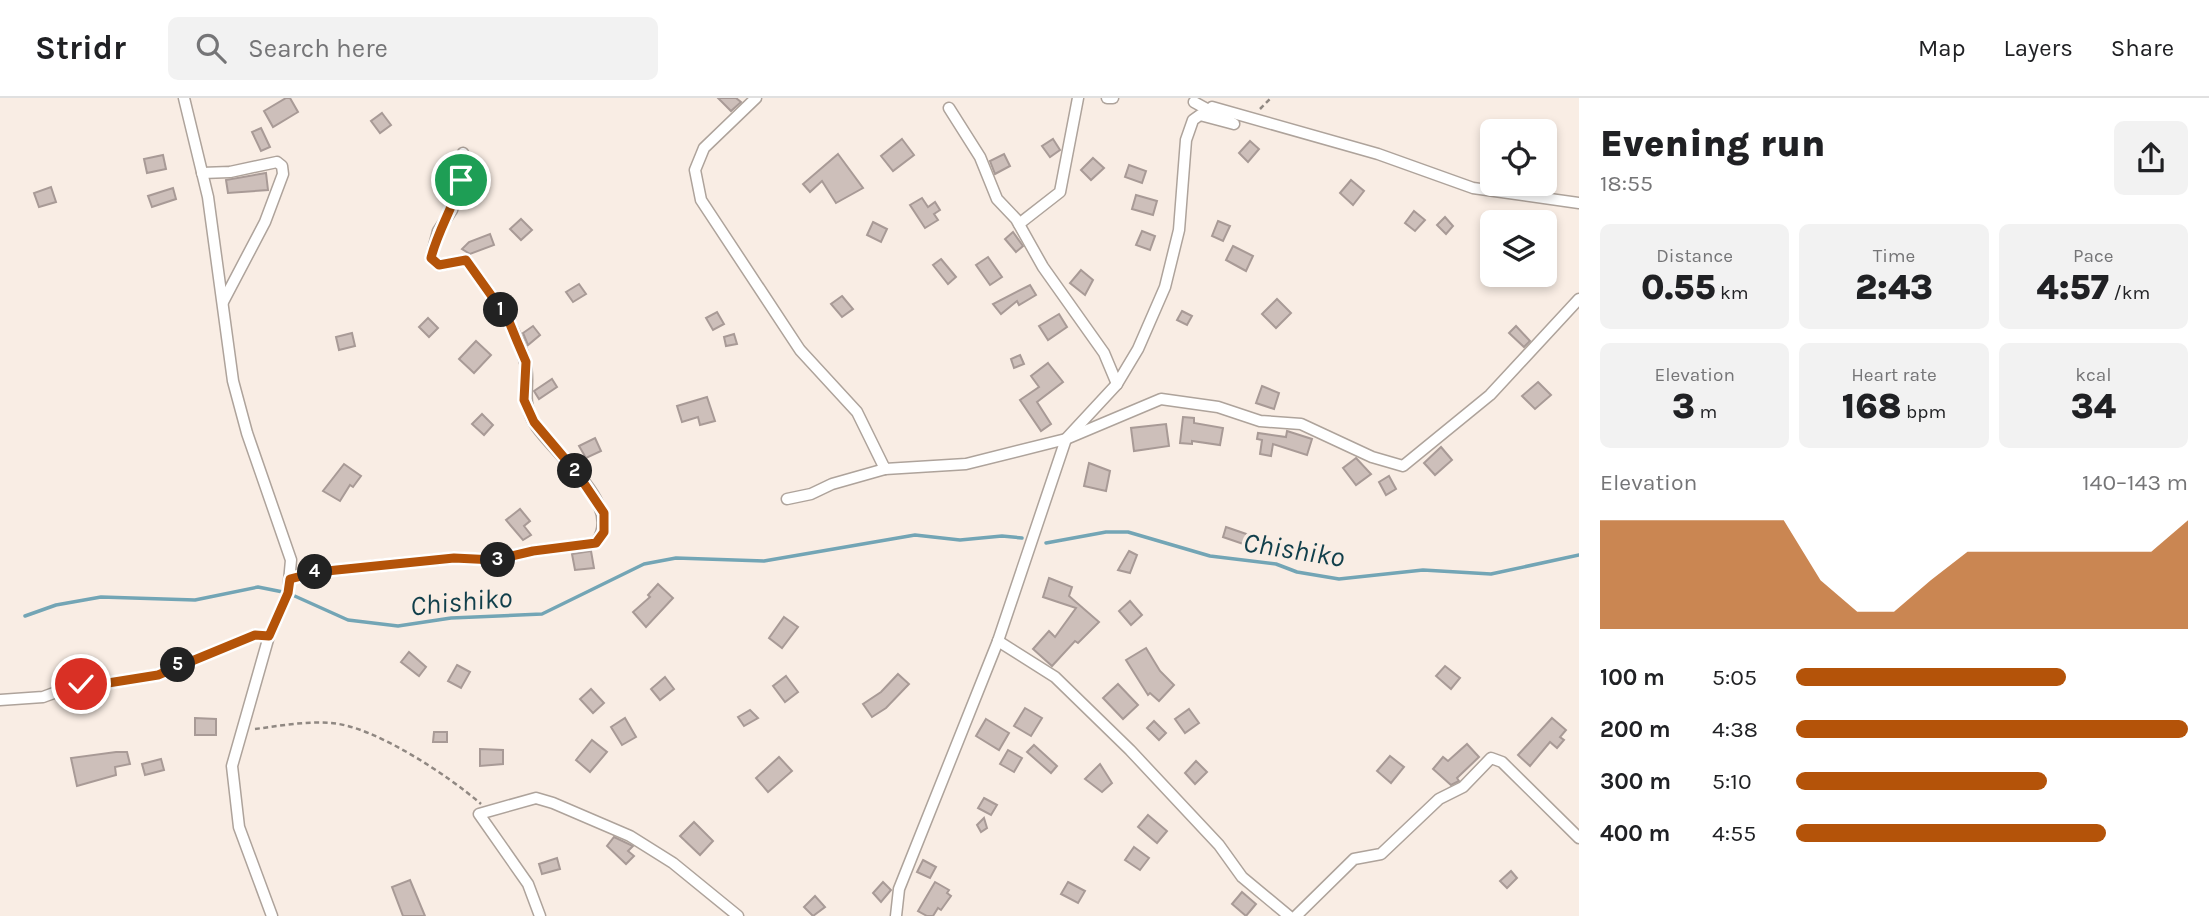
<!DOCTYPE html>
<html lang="en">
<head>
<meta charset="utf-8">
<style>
	:root { --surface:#fff; --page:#f2f2f2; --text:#202124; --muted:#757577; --line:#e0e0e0; --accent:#b45309 }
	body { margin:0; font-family:Karla,sans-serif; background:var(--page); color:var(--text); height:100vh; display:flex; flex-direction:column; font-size:26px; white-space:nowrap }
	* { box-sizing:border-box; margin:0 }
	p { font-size:23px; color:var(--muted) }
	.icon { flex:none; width:38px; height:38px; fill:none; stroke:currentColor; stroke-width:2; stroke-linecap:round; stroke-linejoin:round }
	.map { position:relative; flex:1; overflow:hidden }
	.side { display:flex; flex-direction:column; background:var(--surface); width:630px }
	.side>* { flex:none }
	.controls { position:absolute; left:1480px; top:21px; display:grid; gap:14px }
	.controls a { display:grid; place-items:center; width:77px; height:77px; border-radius:10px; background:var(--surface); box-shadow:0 4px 10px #0003; font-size:35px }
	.pin { position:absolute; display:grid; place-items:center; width:60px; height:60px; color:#fff; margin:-30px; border:4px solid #fff; border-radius:50%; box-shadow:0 2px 7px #0007 }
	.km { position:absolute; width:35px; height:35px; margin:-18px; border-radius:50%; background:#222; color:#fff; font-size:19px; line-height:35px; text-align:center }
	.round { display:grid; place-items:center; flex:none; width:74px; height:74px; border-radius:10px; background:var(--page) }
	.headline { display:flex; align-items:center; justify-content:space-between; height:119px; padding:0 21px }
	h1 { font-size:38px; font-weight:800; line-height:52px }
	.stats { display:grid; grid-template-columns:repeat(3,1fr); gap:10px; height:119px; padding:7px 21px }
	.stats div { display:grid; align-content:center; border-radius:10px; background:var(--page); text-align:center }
	.stats b { font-size:35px; font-weight:800 }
	.stats small { font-size:19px; font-weight:400 }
	.stats p { font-size:19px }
	.chart { height:196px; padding:14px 21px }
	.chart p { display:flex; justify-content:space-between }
	.chart svg { width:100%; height:126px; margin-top:7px; fill:var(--accent); opacity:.7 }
	ul { padding:0 21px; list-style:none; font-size:23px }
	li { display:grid; grid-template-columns:112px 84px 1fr; align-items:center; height:52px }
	li i { height:18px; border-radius:9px; background:var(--accent) }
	header { display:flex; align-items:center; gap:42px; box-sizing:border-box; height:98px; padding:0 35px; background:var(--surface); border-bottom:2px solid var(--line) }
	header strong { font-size:33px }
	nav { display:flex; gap:38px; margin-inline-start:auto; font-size:24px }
	.search { width:490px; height:63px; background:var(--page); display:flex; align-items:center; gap:18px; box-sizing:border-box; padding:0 24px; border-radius:10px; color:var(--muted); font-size:26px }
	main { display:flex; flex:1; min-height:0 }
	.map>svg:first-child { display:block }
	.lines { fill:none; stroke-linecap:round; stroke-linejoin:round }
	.stream { stroke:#73a5b5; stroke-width:3.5 }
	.building { fill:#cdbfba; stroke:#a89a96; stroke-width:2 }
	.minor-casing { stroke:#aea39b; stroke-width:13 }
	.path { stroke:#908882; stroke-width:2.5; stroke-dasharray:5 3.5; stroke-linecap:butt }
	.minor { stroke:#fff; stroke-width:10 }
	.route-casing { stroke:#fff; stroke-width:14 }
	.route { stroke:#b45309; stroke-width:9 }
	.labels { text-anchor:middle; stroke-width:7; stroke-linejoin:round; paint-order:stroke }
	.water-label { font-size:28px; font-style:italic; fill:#113f4b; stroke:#f9ede4 }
</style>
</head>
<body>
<header>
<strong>Stridr</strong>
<div class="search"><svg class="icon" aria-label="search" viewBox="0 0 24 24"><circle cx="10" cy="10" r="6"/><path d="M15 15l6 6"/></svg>Search here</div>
<nav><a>Map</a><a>Layers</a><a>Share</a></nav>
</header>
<main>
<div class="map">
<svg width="1579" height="818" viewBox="0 0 1579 818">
	<rect width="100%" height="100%" fill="#f9ede4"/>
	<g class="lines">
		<g class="stream">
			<path d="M1046 445 1106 434H1128L1210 458 1276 466 1297 474 1339 481 1423 472 1491 476 1579 457"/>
			<path d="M25 518 56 507 101 499 195 502 258 489 288 495 348 522 398 528 451 520 542 516 644 466 676 460 764 463 915 437 960 442 1002 438 1022 440"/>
		</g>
	</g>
	<g class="building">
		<path d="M286 0H290L298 14 273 29 264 13Z"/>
		<path d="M718 0H736L741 4 731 13Z"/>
		<path d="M382 15 391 27 380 35 371 23Z"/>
		<path d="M261 30 270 49 261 53 252 34Z"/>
		<path d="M902 41 914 57 893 73 881 58Z"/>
		<path d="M1053 41 1060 52 1050 59 1042 48Z"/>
		<path d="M1250 43 1259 51 1248 64 1239 55Z"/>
		<path d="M838 56 863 90 836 105 822 83 810 94 803 86Z"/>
		<path d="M1004 56 1010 68 995 76 990 63Z"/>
		<path d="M163 57 166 71 147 75 144 61Z"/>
		<path d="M1093 60 1104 70 1091 82 1081 72Z"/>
		<path d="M1129 67 1146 73 1142 85 1125 79Z"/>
		<path d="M266 75 268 92 228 95 226 82Z"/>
		<path d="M1351 82 1364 93 1353 107 1340 95Z"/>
		<path d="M51 89 56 104 39 109 34 95Z"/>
		<path d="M173 90 176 101 152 109 148 98Z"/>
		<path d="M1136 97 1157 103 1153 117 1132 111Z"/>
		<path d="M922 100 928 109 935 104 940 112 934 116 938 122 925 130 910 107Z"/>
		<path d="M1414 113 1425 122 1415 133 1405 125Z"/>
		<path d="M1445 119 1453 128 1446 136 1437 127Z"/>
		<path d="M521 121 532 132 521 142 510 131Z"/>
		<path d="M1218 123 1230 128 1223 143 1212 138Z"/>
		<path d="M873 124 887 131 881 144 867 137Z"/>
		<path d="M1142 133 1155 138 1150 152 1136 147Z"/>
		<path d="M1013 134 1023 148 1016 154 1005 141Z"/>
		<path d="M490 136 494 147 470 156 462 151 469 144Z"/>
		<path d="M1233 148 1253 158 1246 173 1226 162Z"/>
		<path d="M988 159 1002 179 990 187 976 167Z"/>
		<path d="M941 161 956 179 948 186 933 167Z"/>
		<path d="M1081 172 1093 182 1085 197 1070 185Z"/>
		<path d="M579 186 586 196 573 204 566 194Z"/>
		<path d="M1030 187 1036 197 1019 207 1017 203 1001 216 993 206Z"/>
		<path d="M842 198 853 211 842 219 831 206Z"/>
		<path d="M1277 201 1291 215 1276 230 1262 216Z"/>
		<path d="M1182 213 1192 218 1187 227 1177 222Z"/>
		<path d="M717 214 724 226 713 232 706 220Z"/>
		<path d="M1059 216 1067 229 1048 242 1039 228Z"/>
		<path d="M428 220 438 230 429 239 419 229Z"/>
		<path d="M533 228 540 237 528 247 523 235Z"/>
		<path d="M1516 228 1530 243 1524 249 1509 235Z"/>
		<path d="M352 235 355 248 339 252 336 239Z"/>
		<path d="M734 236 737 246 726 248 724 239Z"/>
		<path d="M476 243 491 257 474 275 459 261Z"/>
		<path d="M1020 257 1024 266 1014 270 1011 261Z"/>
		<path d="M1048 265 1063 284 1037 304 1051 326 1041 333 1020 302 1039 289 1031 278Z"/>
		<path d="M552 281 557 289 539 301 534 293Z"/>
		<path d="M1538 284 1551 297 1535 311 1522 298Z"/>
		<path d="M1262 288 1279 295 1274 311 1256 305Z"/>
		<path d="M707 299 715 323 700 327 698 319 682 324 677 308Z"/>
		<path d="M482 316 493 327 484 337 472 326Z"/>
		<path d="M1183 319 1194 320V325L1223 330 1220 347 1192 343V346L1180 345Z"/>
		<path d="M1166 326 1169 348 1134 353 1131 330Z"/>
		<path d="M1287 333 1312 341 1307 357 1273 346 1271 358 1260 356 1262 342 1257 341 1258 335 1286 339Z"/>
		<path d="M595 340 601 353 586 360 579 348Z"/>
		<path d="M1441 349 1452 362 1435 377 1424 365Z"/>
		<path d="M1356 360 1371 376 1356 387 1343 370Z"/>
		<path d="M1089 365 1110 373 1106 393 1084 388Z"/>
		<path d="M344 366 361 378 353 389 350 387 340 403 323 393Z"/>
		<path d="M1389 378 1396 391 1386 397 1379 384Z"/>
		<path d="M520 411 530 423 524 428 531 437 523 442 506 422Z"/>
		<path d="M1226 429 1252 438 1249 448 1223 439Z"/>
		<path d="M591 453 594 470 575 472 572 456Z"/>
		<path d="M1129 453 1137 457 1130 475 1118 472Z"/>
		<path d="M1049 480 1072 489 1069 498 1099 524 1078 545 1075 543 1052 568 1033 551 1049 533 1055 539 1076 510 1043 499Z"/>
		<path d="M658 486 673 500 646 529 633 514 650 499 648 497Z"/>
		<path d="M1130 503 1142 517 1131 527 1119 513Z"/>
		<path d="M784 519 798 529 782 550 769 540Z"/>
		<path d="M1146 550 1160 573 1174 587 1159 603 1150 595 1148 597 1126 562Z"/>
		<path d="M409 554 426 569 419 578 401 564Z"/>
		<path d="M457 567 470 574 461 590 448 583Z"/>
		<path d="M1445 568 1460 580 1451 591 1436 578Z"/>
		<path d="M898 576 909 586 886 610 872 619 863 606 881 594Z"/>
		<path d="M786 578 798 594 785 604 773 588Z"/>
		<path d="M665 579 674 591 660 602 651 591Z"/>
		<path d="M1118 586 1138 607 1123 621 1103 600Z"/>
		<path d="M591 591 604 605 593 615 580 601Z"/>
		<path d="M1025 610 1042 620 1031 638 1014 628Z"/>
		<path d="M1189 611 1199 625 1185 635 1175 621Z"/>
		<path d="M750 612 758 620 744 628 738 619Z"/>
		<path d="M195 620 216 621V637H195Z"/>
		<path d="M625 620 636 639 622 647 611 629Z"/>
		<path d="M1552 620 1566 632 1560 639 1564 642 1557 650 1550 644 1530 668 1518 657Z"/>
		<path d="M986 621 1009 635 999 652 976 638Z"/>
		<path d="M1154 623 1166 635 1159 642 1147 630Z"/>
		<path d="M434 634H447V644H433Z"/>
		<path d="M592 642 607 654 590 674 576 662Z"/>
		<path d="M1467 646 1479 659 1457 680 1459 683 1451 687 1433 671 1443 659 1448 663Z"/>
		<path d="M1034 647 1057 668 1051 675 1027 654Z"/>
		<path d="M480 651 503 652V666L480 668Z"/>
		<path d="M1008 652 1022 660 1014 674 1000 666Z"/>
		<path d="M116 654H127L130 666 115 669 116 677 77 688 71 660Z"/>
		<path d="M1390 658 1404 669 1391 685 1377 673Z"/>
		<path d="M779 659 792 673 768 694 756 680Z"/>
		<path d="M161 661 164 672 145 677 142 666Z"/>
		<path d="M1196 663 1207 674 1195 686 1185 675Z"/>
		<path d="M1100 666 1112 685 1102 694 1085 681Z"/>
		<path d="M984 700 997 707 991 717 978 710Z"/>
		<path d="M1148 717 1167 733 1157 745 1138 729Z"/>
		<path d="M984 720 987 730 981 734 977 727Z"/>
		<path d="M694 724 713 743 700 757 680 738Z"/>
		<path d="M614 739 633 748 628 753 634 758 626 766 607 748Z"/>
		<path d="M1134 749 1149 760 1140 772 1125 762Z"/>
		<path d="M557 760 560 771 542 776 539 766Z"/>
		<path d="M923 762 936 769 930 780 917 774Z"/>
		<path d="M1511 773 1517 780 1507 790 1500 783Z"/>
		<path d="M410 782 425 818H403L392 789Z"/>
		<path d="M883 784 891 792 881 804 873 795Z"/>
		<path d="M935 784 949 792 947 795 951 798 941 812 938 810 933 818H927L918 813Z"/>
		<path d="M1068 784 1085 793 1078 805 1061 796Z"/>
		<path d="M1242 794 1256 806 1246 818 1232 806Z"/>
		<path d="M815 798 825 809 813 818 804 809Z"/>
	</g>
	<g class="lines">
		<g class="minor-casing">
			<g id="minor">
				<path d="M184 0 208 99 233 283 247 335 291 462 288 495 269 538 232 668 239 729 272 818"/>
				<path d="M756 0 704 50 695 72 701 102 800 252 857 314 885 371 966 366 1066 341 1161 301 1218 309 1260 323 1301 326 1372 359 1403 368 1490 297 1579 201"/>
				<path d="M1107 0H1113"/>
				<path d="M1212 9 1378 56 1473 90 1579 105"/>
				<path d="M949 10 980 59 997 101 1016 121 1043 169 1104 255 1117 286"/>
				<path d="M202 75 230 74 277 64 282 68 283 76 265 124 223 204"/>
				<path d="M1019 126 1060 94 1078 0"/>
				<path d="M787 401 811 396 832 386 885 371"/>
				<path d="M290 481 317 474 454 460 495 462 533 453 596 445C626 404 549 355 532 321 521 299 531 285 525 264 516 225 488 194 466 162L439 167 431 160 438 133 452 112 461 82 463 55"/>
				<path d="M998 543 1055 579 1130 652 1219 747 1242 779 1289 818"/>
				<path d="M0 602 43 599 81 585H108L158 577 255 537 269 538"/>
				<path d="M540 818 528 786 479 716 536 700 553 705 630 738 673 765 738 818"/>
				<path d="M896 818 899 791 998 543 1066 341 1117 286 1138 251 1165 189 1179 132 1186 42 1193 22 1200 17 1234 26 1194 4"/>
				<path d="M1296 818 1354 761 1381 756 1439 701 1463 689 1491 660 1502 664 1579 740"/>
			</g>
		</g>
		<g class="path">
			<path d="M1260 11 1271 0"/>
			<path d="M255 631C279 628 305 623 330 625 373 627 449 678 481 706"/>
		</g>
		<use href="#minor" class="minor"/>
	</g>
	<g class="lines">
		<g class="route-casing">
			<path id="route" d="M81 586 108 585 158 577 255 537 269 538 288 495 290 481 317 474 454 460 495 462 533 453 596 445 604 434V415L577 375 534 324 524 302 526 264 517 243 508 221 466 162 439 167 431 160C438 132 453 110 461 82"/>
		</g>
		<use href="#route" class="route"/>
	</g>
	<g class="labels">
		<g class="water-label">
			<text transform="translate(1294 451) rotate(9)" y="10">Chishiko</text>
			<text transform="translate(461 503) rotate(-5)" y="10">Chishiko</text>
		</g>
	</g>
</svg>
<div class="controls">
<a><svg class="icon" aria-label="locate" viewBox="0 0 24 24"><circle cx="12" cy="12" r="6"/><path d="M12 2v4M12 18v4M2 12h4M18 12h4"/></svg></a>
<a><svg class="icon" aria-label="layers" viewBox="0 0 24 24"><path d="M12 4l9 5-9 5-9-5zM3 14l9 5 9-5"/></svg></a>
</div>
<div class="pin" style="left:461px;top:82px;background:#1e9e55"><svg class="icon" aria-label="arrive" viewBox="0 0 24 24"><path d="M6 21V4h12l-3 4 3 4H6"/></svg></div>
<div class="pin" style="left:81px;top:586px;background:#d93025"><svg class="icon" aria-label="check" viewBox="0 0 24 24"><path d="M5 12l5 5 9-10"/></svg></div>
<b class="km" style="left:501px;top:212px">1</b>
<b class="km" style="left:575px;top:373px">2</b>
<b class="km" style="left:498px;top:462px">3</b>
<b class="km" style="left:315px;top:474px">4</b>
<b class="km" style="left:178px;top:567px">5</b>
</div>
<section class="side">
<div class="headline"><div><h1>Evening run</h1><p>18:55</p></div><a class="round"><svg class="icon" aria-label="share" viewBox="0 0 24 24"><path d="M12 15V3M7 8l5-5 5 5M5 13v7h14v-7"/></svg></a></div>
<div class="stats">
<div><p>Distance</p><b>0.55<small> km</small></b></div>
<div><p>Time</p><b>2:43</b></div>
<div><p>Pace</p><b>4:57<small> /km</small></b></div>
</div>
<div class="stats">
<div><p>Elevation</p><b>3<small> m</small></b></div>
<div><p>Heart rate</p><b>168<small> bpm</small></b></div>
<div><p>kcal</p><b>34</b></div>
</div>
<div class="chart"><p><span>Elevation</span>140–143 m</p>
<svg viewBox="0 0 160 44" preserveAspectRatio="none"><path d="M0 44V6L10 6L20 6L30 6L40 6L50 6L60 27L70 38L80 38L90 27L100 17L110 17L120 17L130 17L140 17L150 17L160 6V44z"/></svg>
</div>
<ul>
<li><b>100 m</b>5:05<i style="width:69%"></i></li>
<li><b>200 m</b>4:38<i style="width:100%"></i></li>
<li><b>300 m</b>5:10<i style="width:64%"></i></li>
<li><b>400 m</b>4:55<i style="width:79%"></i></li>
</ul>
</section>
</main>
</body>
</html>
